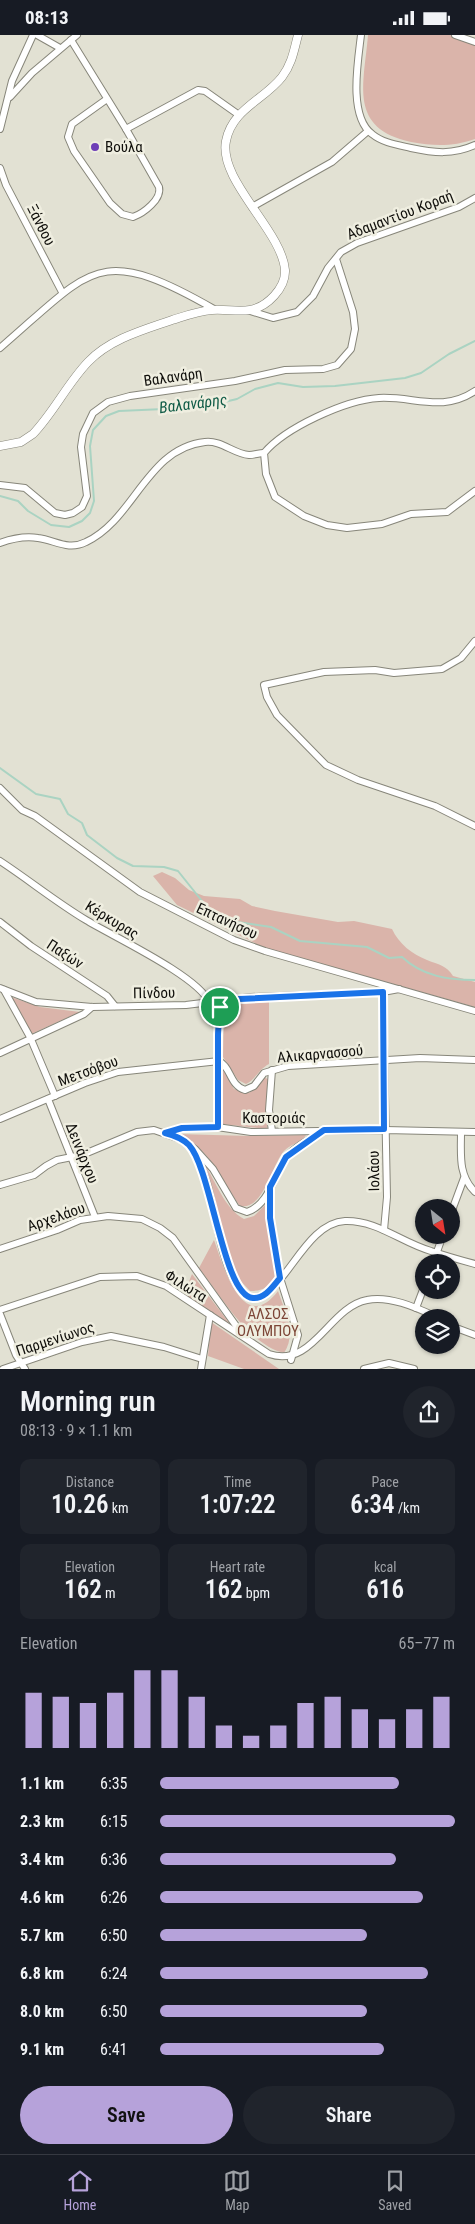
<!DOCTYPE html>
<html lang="en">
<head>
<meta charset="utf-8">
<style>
	:root { --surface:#171b24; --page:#20242c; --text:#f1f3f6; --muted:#9ea1a6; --line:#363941; --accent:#b6a2da }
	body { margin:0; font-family:"Roboto Condensed",sans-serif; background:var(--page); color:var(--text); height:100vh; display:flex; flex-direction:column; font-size:19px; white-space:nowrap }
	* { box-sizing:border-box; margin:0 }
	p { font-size:16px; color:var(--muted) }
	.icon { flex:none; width:28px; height:28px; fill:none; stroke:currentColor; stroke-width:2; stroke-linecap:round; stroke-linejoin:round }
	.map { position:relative; height:1334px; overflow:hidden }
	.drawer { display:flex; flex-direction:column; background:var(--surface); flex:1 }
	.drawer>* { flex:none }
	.needle { width:32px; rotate:150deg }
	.buttons { position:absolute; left:415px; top:1164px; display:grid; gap:10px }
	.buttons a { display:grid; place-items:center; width:45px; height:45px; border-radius:50%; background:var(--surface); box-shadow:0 1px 4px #0004; font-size:25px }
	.pin { position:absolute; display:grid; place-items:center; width:42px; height:42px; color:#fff; margin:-21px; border:2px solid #fff; border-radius:50%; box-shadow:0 1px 5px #0007 }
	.round { display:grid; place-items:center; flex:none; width:52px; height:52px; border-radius:26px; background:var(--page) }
	.summary { display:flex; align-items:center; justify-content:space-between; height:85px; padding:0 20px }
	h1 { font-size:28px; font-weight:600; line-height:38px }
	.stats { display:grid; grid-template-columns:repeat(3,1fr); gap:8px; height:85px; padding:5px 20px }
	.stats div { display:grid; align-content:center; border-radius:10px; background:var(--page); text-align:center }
	.stats b { font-size:25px; font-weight:600 }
	.stats small { font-size:14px; font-weight:400 }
	.stats p { font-size:14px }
	.chart { height:140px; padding:10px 20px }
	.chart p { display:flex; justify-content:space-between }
	.chart svg { width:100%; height:90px; margin-top:5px; stroke:var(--accent); stroke-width:6 }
	.cta { display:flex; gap:10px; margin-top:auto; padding:10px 20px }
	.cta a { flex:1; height:58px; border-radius:30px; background:var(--accent); color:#111; font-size:20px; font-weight:600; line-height:58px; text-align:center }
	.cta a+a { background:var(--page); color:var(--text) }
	ul { padding:0 20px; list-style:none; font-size:16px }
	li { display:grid; grid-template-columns:80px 60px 1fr; align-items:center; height:38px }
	li i { height:12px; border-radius:6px; background:var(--accent) }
	.status { display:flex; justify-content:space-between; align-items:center; height:35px; padding:0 25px; background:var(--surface); direction:ltr }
	.status svg { height:14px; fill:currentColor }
	.tab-bar { display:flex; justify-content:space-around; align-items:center; height:70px; border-top:1px solid var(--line); background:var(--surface); font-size:14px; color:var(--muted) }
	.tab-bar a { display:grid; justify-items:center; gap:2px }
	.tab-bar .active { color:var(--accent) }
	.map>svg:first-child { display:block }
	.green { fill:#dab4aa }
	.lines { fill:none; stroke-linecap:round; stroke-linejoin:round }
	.stream { stroke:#aad3c2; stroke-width:2 }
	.minor-casing { stroke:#87867a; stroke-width:8 }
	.major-casing { stroke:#87867a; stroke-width:9 }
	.minor { stroke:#fff; stroke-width:6 }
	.major { stroke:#fff; stroke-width:8 }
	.route-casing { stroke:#fff; stroke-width:10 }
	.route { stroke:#1a73e8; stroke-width:6 }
	.poi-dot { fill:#6e3fb7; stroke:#efeee0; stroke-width:2 }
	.labels { text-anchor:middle; stroke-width:5; stroke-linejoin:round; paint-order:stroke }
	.poi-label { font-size:15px; fill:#100f0b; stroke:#efeee0; text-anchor:start }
	.street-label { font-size:15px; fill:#100f0b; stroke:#efeee0 }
	.park-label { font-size:15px; fill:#7d4637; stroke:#efeee0 }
	.water-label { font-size:16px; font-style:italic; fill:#0f5b46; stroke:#efeee0 }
</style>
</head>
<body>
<div class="status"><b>08:13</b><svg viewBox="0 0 49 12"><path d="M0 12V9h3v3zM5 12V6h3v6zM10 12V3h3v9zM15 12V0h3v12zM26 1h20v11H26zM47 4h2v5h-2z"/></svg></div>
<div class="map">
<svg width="475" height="1334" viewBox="0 0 475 1334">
	<rect width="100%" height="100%" fill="#e2e1d3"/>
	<g class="green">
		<path d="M368 0H450L475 10V104C452 112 434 111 411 107 348 93 364 50 368 0Z"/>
		<path d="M162 837 175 843 189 855 204 861 240 864 252 871 275 876 338 887 354 886 392 894C399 909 412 919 427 925 439 930 446 930 453 941L475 947V972L265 913 177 870 153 841Z"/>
		<path d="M11 962 40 972 80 977 31 999Z"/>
		<path d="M269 967V1029C259 1034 255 1045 246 1049L238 1045 223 1022 224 970Z"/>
		<path d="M223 1034 234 1054 249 1058 259 1050 263 1042 268 1044 267 1094 221 1089Z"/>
		<path d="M177 1099 250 1101 306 1100C301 1108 290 1109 284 1116 271 1131 264 1175 240 1171 218 1141 213 1116 177 1099Z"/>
		<path d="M203 1127C216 1146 224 1173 244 1184L254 1181 265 1170 275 1241C270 1252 263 1256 250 1256L237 1242 229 1223Z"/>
		<path d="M214 1205C223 1230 243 1302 278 1256 285 1277 297 1298 284 1318 249 1310 220 1260 199 1233Z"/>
		<path d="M192 1239 230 1289 184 1259Z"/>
		<path d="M211 1287 279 1334H244L208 1321Z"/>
	</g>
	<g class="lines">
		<g class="stream">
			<path d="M0 461 18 466 28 476 51 490 69 492 82 486 90 478 94 466 90 411 93 395 106 381 119 376 164 374 220 368 237 364 255 354 278 348 303 352 335 351 405 343 421 338 449 319 475 306"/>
			<path d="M0 733 36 759 60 764 68 779 82 788 87 800 117 823 133 831 164 832 178 836 206 871 231 886 271 892 300 906 367 912 389 923 402 922C422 941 448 945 475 945"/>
		</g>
		<g class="minor-casing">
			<g id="minor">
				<path d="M37 0 60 13"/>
				<path d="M361 0C358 26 348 81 372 99 383 108 398 110 411 113 434 118 453 120 475 110"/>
				<path d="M455 0 475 7"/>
				<path d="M71 5 126 94 159 152C162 164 144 178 133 182L122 179 110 168 74 116 68 102 72 89 107 64"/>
				<path d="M10 62 32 38 77 0"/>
				<path d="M0 94 12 46 33 0"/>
				<path d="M126 94 198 55 205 56 239 80"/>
				<path d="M0 133 6 150 62 257"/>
				<path d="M252 172 332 127 368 96"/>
				<path d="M247 275 273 283 297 277 313 261 328 233 341 217 357 208 459 172 475 163"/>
				<path d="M0 313C92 234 97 207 214 274"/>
				<path d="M475 356C442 378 414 361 379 363 345 365 285 393 264 418L266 439 275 462 304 481 327 490 347 493 382 489 411 479 447 477 475 456"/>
				<path d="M0 450 25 453 55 478 65 480 73 478 82 472 87 461 81 412 83 399 93 378 108 367 130 361 235 346 285 335 323 334 337 330 351 314 355 294 353 277 336 224"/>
				<path d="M0 508C11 504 26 501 38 503 55 505 68 516 86 507 134 485 147 413 205 407 221 405 234 419 249 420 254 420 259 418 264 418"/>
				<path d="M475 606 461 623 442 634 394 638 375 635 324 637 264 650 267 662 277 680 326 730 358 745 435 771 475 791"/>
				<path d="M0 753 22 775 35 781 140 857 234 905 265 916 475 976"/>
				<path d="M0 826C29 845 56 867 86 885 112 901 198 941 209 967"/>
				<path d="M0 887 31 911 107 961 115 971"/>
				<path d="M0 953 36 967 92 972 186 970 251 962 383 957 399 954"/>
				<path d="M4 955 30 1002 55 1061"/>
				<path d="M383 957 387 1162 384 1195"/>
				<path d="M0 1018 84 979 92 972"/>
				<path d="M272 1035 269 1075 272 1096"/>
				<path d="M48 1064 95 1182"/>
				<path d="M0 1084 85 1048 118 1037 219 1026C231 1032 230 1051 245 1055L254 1051 264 1038 288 1031 420 1023 475 1025"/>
				<path d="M217 1092 219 1020 218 989 220 972 218 965"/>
				<path d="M461 1097C461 1120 458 1140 475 1157"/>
				<path d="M165 1098 182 1093 217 1092 251 1097 385 1095 475 1097"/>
				<path d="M189 1109C196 1121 203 1134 207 1148 216 1177 222 1249 251 1263 284 1264 303 1188 345 1186 377 1185 402 1208 431 1216 446 1221 460 1225 475 1229"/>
				<path d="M0 1150 34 1140 46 1131 57 1125 82 1120 137 1097 154 1095 180 1104 195 1114 213 1134 236 1173 247 1177C269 1170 274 1140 286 1123 294 1111 312 1104 324 1095"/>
				<path d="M270 1154V1183L280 1243 298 1300 291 1325"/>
				<path d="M451 1178 464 1143"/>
				<path d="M0 1214 57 1195 80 1185 108 1181 142 1184 160 1193 173 1203 242 1299"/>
				<path d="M433 1228 443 1200"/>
				<path d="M416 1273 424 1252"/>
				<path d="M0 1275 100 1242 137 1241 166 1251 269 1319C313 1334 329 1272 367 1265 389 1260 417 1273 437 1282"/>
				<path d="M0 1279 16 1320 25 1334"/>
				<path d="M451 1291 475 1300"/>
				<path d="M3 1334 82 1307 111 1301 164 1312 202 1324"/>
				<path d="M201 1334 210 1280"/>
				<path d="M364 1334 389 1328 414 1334"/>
			</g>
		</g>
		<g class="major-casing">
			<path id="major" d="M0 411 21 407 33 399C54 377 67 349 88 327 110 304 143 295 172 285 185 281 198 276 212 275 225 274 238 277 250 275 267 272 286 253 285 235 282 196 218 145 226 106 232 74 264 65 282 42 292 29 294 15 298 0"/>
		</g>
		<use href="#minor" class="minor"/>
		<use href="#major" class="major"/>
	</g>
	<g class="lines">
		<g class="route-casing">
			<path id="route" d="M383 957 384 1094 324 1095 286 1122 270 1152V1183L280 1243C273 1251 265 1264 253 1263 223 1261 212 1135 189 1110 183 1104 173 1100 165 1098L182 1093 218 1092C218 1062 218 1031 218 1001 218 989 221 977 218 965Z"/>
		</g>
		<use href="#route" class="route"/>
	</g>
	<circle class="poi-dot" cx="95" cy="112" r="5"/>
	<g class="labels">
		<g class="poi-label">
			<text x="105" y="117">Βούλα</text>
		</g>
		<g class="street-label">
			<text transform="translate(400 180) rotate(-21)" y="5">Αδαμαντίου Κοραή</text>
			<text transform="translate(41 190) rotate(63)" y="5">Ξάνθου</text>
			<text transform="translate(173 342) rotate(-8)" y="5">Βαλανάρη</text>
			<text transform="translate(112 885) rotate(31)" y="5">Κέρκυρας</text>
			<text transform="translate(227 886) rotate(25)" y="5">Επτανήσου</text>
			<text transform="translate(65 919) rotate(33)" y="5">Παξών</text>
			<text transform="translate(154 958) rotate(-1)" y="5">Πίνδου</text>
			<text transform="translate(320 1019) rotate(-5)" y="5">Αλικαρνασσού</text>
			<text transform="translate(88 1036) rotate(-20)" y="5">Μετσόβου</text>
			<text x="274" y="1088">Καστοριάς</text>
			<text transform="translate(82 1118) rotate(68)" y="5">Δεινάρχου</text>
			<text transform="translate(374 1136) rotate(-91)" y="5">Ιολάου</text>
			<text transform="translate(56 1182) rotate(-19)" y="5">Αρχελάου</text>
			<text transform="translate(186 1251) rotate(32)" y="5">Φιλώτα</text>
			<text transform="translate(55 1304) rotate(-18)" y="5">Παρμενίωνος</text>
		</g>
		<g class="park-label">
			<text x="268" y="1284">ΑΛΣΟΣ<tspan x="268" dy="17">ΟΛΥΜΠΟΥ</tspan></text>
		</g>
		<g class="water-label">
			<text transform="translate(193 368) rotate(-7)" y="6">Βαλανάρης</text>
		</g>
	</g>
</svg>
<div class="buttons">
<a><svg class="needle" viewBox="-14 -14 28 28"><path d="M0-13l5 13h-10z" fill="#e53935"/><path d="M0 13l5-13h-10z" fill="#9ea1a6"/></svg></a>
<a><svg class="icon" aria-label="locate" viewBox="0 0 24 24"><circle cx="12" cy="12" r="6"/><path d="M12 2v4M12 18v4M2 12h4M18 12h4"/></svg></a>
<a><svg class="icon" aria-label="layers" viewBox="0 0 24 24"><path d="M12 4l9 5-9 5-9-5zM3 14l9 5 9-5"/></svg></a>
</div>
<div class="pin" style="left:220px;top:972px;background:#1e9e55"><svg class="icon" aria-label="arrive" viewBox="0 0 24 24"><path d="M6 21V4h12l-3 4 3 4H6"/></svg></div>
</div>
<section class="drawer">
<div class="summary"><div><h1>Morning run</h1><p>08:13 · 9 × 1.1 km</p></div><a class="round"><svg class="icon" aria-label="share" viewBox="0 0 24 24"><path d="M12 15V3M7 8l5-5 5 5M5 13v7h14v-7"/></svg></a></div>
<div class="stats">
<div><p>Distance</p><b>10.26<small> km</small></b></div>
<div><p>Time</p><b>1:07:22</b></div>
<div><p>Pace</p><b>6:34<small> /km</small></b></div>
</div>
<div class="stats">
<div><p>Elevation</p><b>162<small> m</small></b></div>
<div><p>Heart rate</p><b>162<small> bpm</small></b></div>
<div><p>kcal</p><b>616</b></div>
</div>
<div class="chart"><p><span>Elevation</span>65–77 m</p>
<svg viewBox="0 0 160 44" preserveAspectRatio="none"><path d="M5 44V17M15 44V19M25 44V22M35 44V17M45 44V6M55 44V6M65 44V19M75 44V33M85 44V38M95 44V33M105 44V22M115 44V19M125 44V25M135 44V30M145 44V25M155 44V19"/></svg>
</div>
<ul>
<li><b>1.1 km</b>6:35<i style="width:81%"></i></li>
<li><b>2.3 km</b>6:15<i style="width:100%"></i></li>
<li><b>3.4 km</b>6:36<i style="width:80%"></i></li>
<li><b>4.6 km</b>6:26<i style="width:89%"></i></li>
<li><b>5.7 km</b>6:50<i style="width:70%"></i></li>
<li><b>6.8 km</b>6:24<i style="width:91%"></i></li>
<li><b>8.0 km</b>6:50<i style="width:70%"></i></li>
<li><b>9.1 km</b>6:41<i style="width:76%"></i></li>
</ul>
<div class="cta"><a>Save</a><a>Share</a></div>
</section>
<nav class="tab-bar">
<a class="active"><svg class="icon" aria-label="home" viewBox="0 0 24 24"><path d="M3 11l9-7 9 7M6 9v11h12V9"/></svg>Home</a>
<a><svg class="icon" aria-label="map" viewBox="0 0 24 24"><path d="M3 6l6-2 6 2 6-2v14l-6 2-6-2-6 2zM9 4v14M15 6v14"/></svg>Map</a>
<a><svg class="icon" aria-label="saved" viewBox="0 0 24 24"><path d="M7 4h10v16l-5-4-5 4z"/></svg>Saved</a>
</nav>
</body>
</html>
